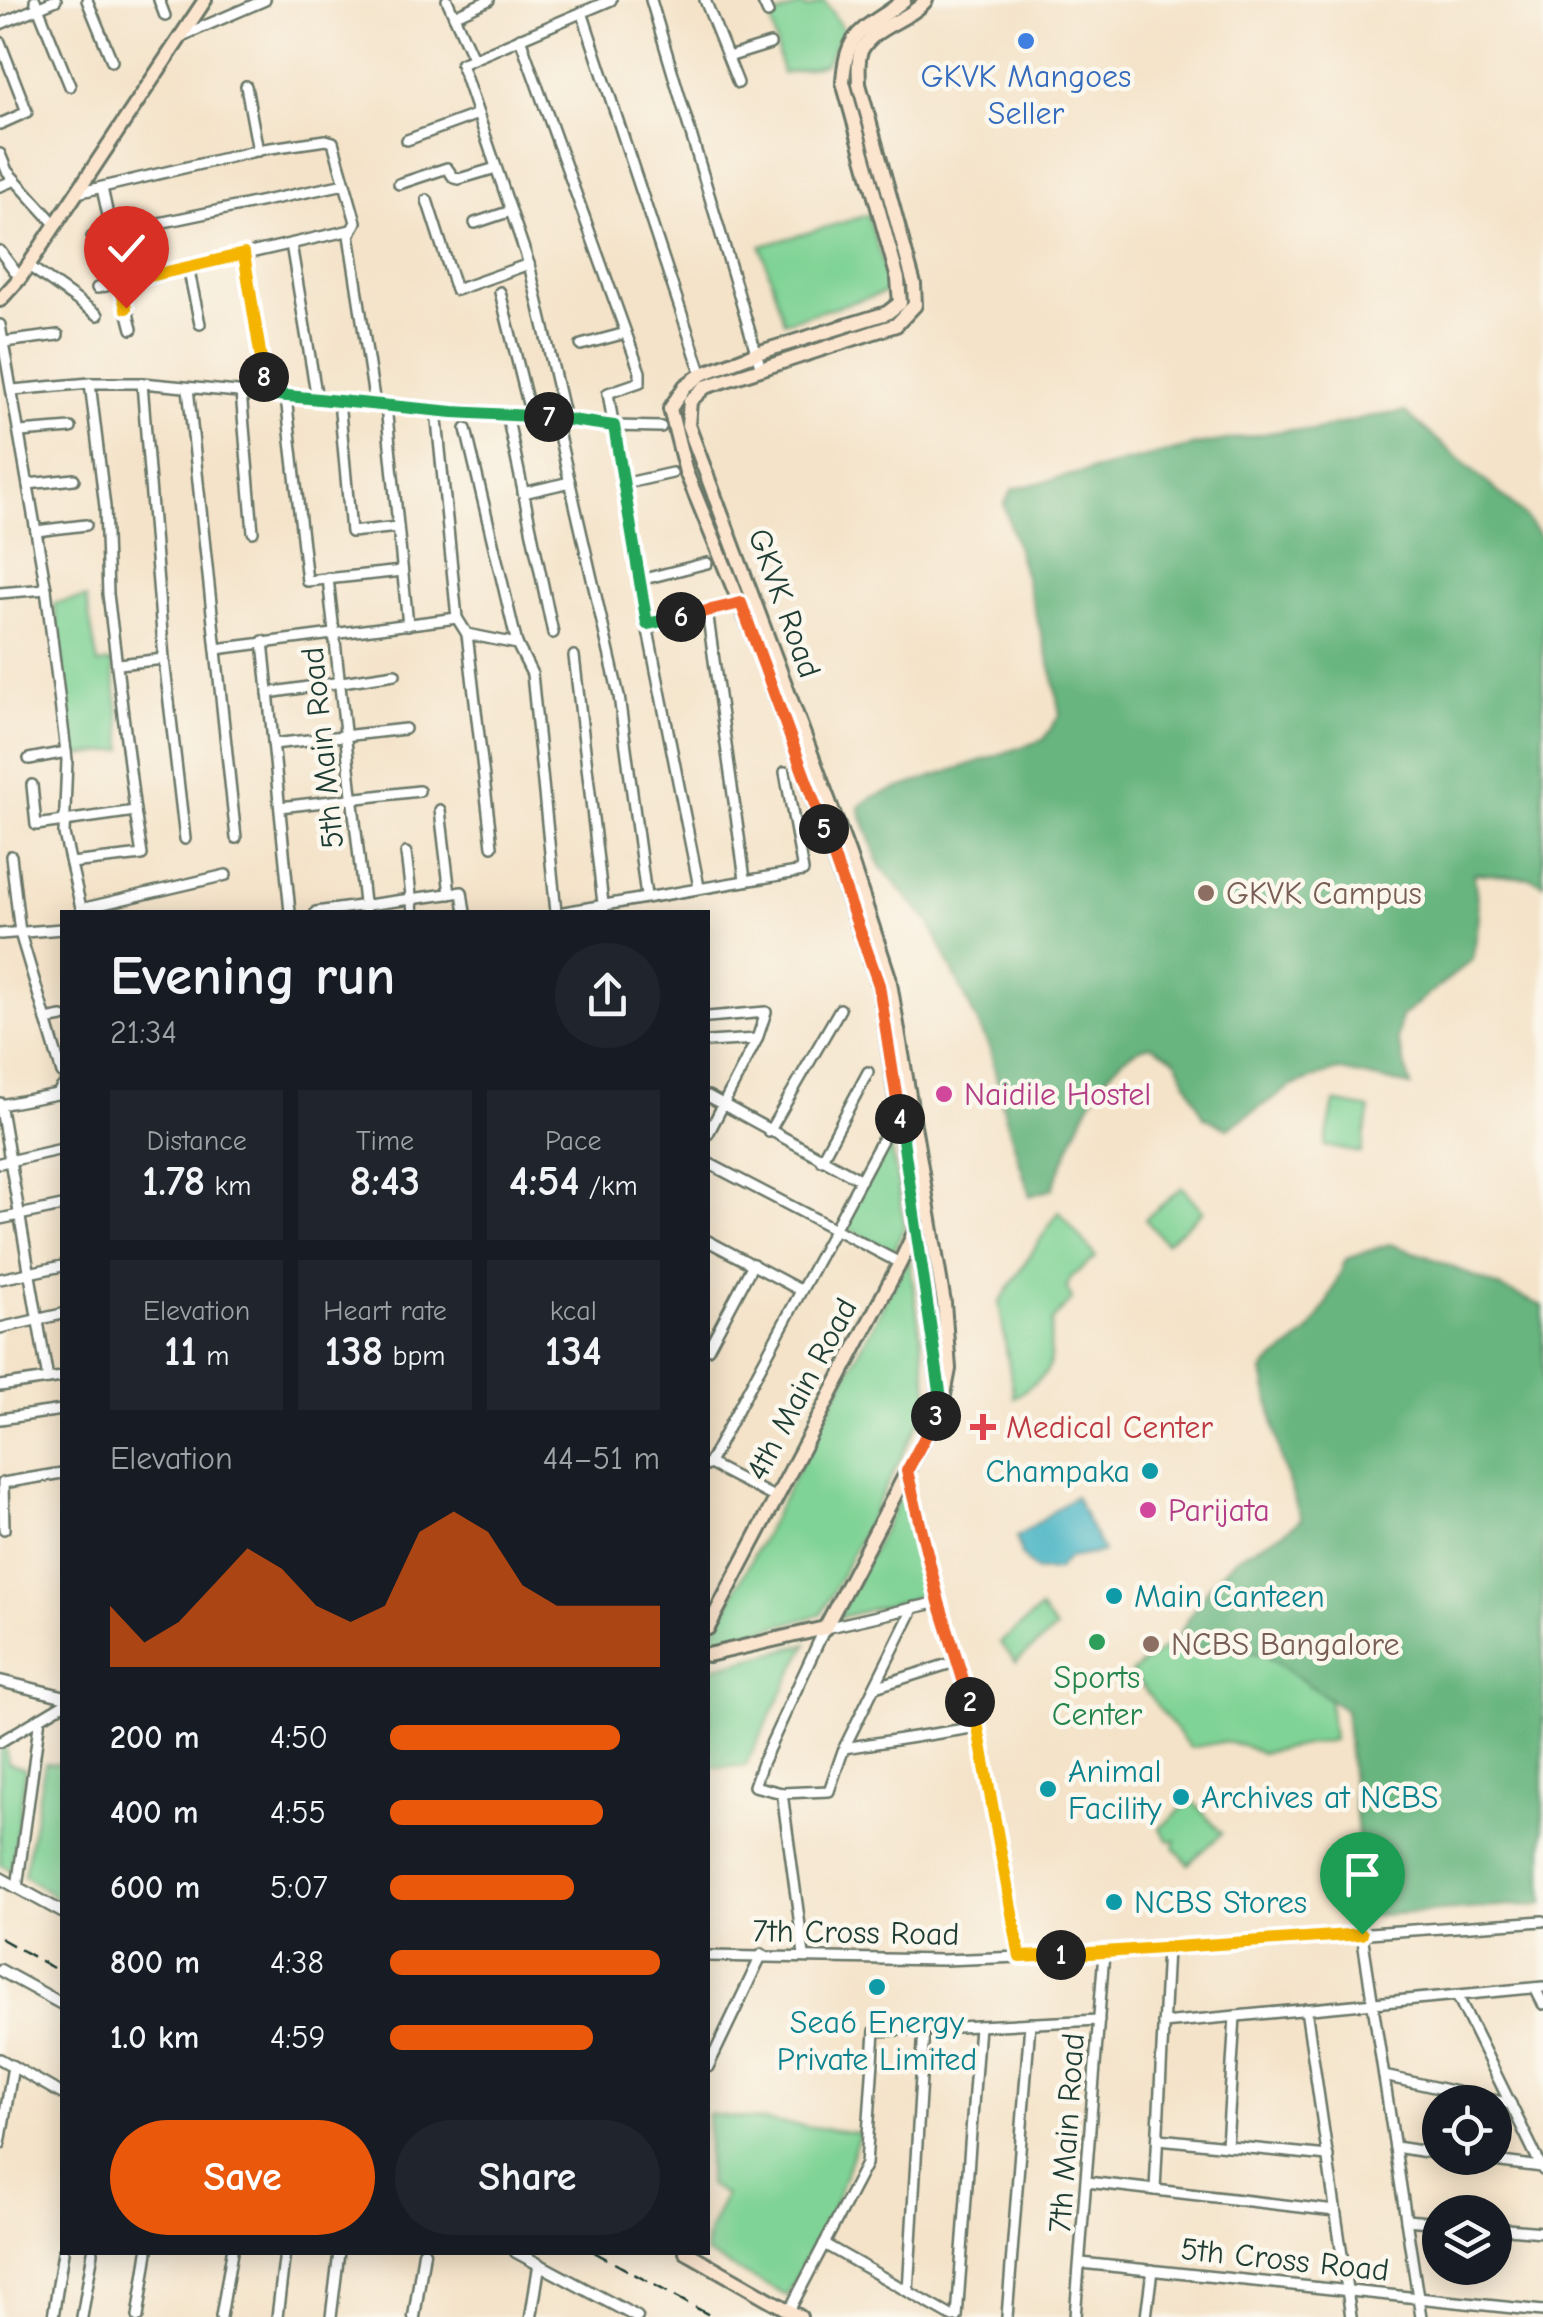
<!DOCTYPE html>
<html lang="en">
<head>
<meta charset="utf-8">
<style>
	:root { --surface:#171b24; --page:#20242c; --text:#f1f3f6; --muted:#9ea1a6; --accent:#ea580c }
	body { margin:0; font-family:"Comic Neue",sans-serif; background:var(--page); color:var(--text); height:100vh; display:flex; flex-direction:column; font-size:38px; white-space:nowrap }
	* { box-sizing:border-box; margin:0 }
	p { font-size:32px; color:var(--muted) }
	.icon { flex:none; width:55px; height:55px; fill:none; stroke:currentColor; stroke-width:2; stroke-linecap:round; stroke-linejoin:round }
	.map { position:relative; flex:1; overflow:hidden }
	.side { position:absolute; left:60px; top:910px; width:650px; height:1345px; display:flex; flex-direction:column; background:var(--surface); border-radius:0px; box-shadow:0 5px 25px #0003 }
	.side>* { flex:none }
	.tools { position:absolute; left:1422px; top:2085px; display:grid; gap:20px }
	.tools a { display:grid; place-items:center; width:90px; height:90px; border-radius:50%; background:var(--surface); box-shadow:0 5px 25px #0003; font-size:50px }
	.pin { position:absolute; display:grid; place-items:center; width:85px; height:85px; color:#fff; margin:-102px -42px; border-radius:50% 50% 50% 0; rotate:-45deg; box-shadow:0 0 10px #0007 }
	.pin .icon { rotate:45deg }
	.km { position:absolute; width:50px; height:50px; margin:-25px; border-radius:50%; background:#222; color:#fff; font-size:28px; line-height:50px; text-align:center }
	.round { display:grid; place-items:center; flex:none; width:105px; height:105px; border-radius:52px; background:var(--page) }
	.summary { display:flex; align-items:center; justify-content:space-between; height:170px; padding:0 50px }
	h1 { font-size:55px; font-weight:700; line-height:75px }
	.figures { display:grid; grid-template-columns:repeat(3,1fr); gap:15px; height:170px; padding:10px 50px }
	.figures div { display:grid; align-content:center; border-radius:0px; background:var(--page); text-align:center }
	.figures b { font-size:42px; font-weight:700 }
	.figures small { font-size:28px; font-weight:400 }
	.figures p { font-size:28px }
	.chart { height:280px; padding:20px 50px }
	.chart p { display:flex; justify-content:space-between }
	.chart svg { width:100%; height:180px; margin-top:10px; fill:var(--accent); opacity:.7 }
	.button { display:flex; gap:20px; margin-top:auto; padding:20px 50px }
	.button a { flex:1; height:115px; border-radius:60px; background:var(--accent); color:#fff; font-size:40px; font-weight:700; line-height:115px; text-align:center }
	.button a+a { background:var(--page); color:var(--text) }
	ul { padding:0 50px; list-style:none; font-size:32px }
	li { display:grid; grid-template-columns:160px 120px 1fr; align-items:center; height:75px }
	li i { height:25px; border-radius:12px; background:var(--accent) }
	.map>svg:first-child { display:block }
	.green { fill:#80d396; stroke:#508865; stroke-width:2.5 }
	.forest { fill:#68b57f; stroke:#44795a; stroke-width:2.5 }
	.water { fill:#49b5c5; stroke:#34797c; stroke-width:2.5 }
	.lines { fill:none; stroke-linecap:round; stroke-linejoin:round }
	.minor-casing { stroke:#6a7768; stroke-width:14 }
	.tertiary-casing { stroke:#6a7768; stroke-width:15 }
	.secondary-casing { stroke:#6a7768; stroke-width:18 }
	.minor { stroke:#fff; stroke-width:9 }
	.tertiary { stroke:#fff; stroke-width:10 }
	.secondary { stroke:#fce5cf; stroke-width:12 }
	.rail { stroke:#1f3d34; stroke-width:2.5; stroke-dasharray:15 8; stroke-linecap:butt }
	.split-1-casing { stroke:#fff; stroke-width:20 }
	.split-2-casing { stroke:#fff; stroke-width:20 }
	.split-3-casing { stroke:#fff; stroke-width:20 }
	.split-4-casing { stroke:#fff; stroke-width:20 }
	.split-5-casing { stroke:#fff; stroke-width:20 }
	.split-6-casing { stroke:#fff; stroke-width:20 }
	.split-7-casing { stroke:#fff; stroke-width:20 }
	.split-8-casing { stroke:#fff; stroke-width:20 }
	.split-9-casing { stroke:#fff; stroke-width:20 }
	.split-1 { stroke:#f5b400; stroke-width:12 }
	.split-2 { stroke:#f5b400; stroke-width:12 }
	.split-3 { stroke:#f0652b; stroke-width:12 }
	.split-4 { stroke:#22a559; stroke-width:12 }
	.split-5 { stroke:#f0652b; stroke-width:12 }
	.split-6 { stroke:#f0652b; stroke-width:12 }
	.split-7 { stroke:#22a559; stroke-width:12 }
	.split-8 { stroke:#22a559; stroke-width:12 }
	.split-9 { stroke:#f5b400; stroke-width:12 }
	.shop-dot { fill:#3f7fe0; stroke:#fbf7ec; stroke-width:4 }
	.education-dot { fill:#8d6e63; stroke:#fbf7ec; stroke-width:4 }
	.hotel-dot { fill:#d1479c; stroke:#fbf7ec; stroke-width:4 }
	.health-dot { fill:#e0444e; stroke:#fbf7ec; stroke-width:4 }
	.culture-dot { fill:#0f9aa8; stroke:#fbf7ec; stroke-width:4 }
	.leisure-dot { fill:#2e9e5b; stroke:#fbf7ec; stroke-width:4 }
	.labels { text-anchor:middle; stroke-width:9; stroke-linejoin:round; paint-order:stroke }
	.shop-label { font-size:32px; fill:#366cbe; stroke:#fbf7ec }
	.street-label { font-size:32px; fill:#1f3d34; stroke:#fbf7ec }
	.education-label { font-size:32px; fill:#785e54; stroke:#fbf7ec; text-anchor:start }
	.hotel-label { font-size:32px; fill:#b23c85; stroke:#fbf7ec; text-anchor:start }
	.health-label { font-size:32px; fill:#be3a42; stroke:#fbf7ec; text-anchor:start }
	.culture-label { font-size:32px; fill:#0d838f; stroke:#fbf7ec; text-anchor:start }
	.leisure-label { font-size:32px; fill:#27864d; stroke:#fbf7ec }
</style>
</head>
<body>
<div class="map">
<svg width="1543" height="2317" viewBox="0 0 1543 2317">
	<rect width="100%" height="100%" fill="#fbf7ec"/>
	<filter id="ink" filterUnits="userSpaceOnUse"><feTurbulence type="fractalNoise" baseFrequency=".01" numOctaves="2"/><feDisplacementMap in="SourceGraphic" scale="20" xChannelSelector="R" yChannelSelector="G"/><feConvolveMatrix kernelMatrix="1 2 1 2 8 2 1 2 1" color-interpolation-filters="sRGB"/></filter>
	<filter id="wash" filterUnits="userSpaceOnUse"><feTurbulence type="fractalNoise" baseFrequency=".0048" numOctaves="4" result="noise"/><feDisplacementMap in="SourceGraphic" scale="40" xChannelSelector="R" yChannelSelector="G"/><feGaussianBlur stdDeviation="2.25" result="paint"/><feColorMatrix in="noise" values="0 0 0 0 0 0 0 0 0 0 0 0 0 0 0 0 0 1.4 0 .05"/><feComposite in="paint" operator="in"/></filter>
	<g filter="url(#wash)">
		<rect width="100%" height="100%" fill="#f4e3c9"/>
		<g class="green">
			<path d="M824 1 844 30 825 64 782 74 771 18 802 4 807 9Z"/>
			<path d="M868 215 891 291 784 322 761 246Z"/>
			<path d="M86 598 98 664 112 662 124 750 75 756 54 603Z"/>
			<path d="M1334 1102 1370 1109 1361 1153 1325 1146Z"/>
			<path d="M890 1140 905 1225 893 1253 843 1226Z"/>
			<path d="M1182 1187 1203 1211 1166 1243 1145 1219Z"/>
			<path d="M1059 1211 1096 1257 1071 1277 1067 1287 1072 1300 1052 1321C1045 1375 1064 1362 1014 1398L999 1303Z"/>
			<path d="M909 1255 930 1401 821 1615 708 1643Z"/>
			<path d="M909 1488 933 1593 838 1618 903 1491Z"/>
			<path d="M1040 1609 1056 1629 1016 1662 1000 1643Z"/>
			<path d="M1176 1640 1208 1648 1264 1654 1329 1698 1333 1740 1261 1753 1242 1745 1222 1742 1190 1748 1131 1672Z"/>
			<path d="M807 1644 745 1766 708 1767V1669Z"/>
			<path d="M5 1746 8 1763 26 1769 11 1870 0 1865V1749Z"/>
			<path d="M45 1763 62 1764V1882L58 1899 24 1876Z"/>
			<path d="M1192 1800 1222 1834 1188 1864 1174 1847 1176 1840 1169 1841 1160 1828Z"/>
			<path d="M708 2114 860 2133 835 2203 787 2296 705 2253 708 2232 725 2195 708 2185Z"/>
		</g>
		<g class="forest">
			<path d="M1405 412 1522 513 1543 540V884L1531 878 1474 873 1479 917 1473 959 1401 1017 1397 1039 1411 1086 1337 1070 1292 1086 1228 1128 1204 1117 1176 1060 1151 1045C1099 1054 1072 1144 1052 1189L1030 1196 1005 1115 990 1049 929 922 880 866 859 807 872 797 1043 740 1060 715 1052 671 1004 504 1013 489 1197 445 1287 430 1313 431 1367 417Z"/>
			<path d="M1389 1244 1426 1256 1543 1306V1904L1365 1916 1345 1710 1264 1654 1208 1648 1176 1640C1192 1611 1212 1577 1239 1557 1259 1543 1284 1536 1301 1519L1281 1460 1263 1371C1274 1357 1288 1351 1301 1339 1322 1321 1335 1285 1346 1259Z"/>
		</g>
		<path class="water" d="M1075 1496 1103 1552 1068 1558 1057 1570 1036 1571 1021 1555 1017 1537Z"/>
	</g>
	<g filter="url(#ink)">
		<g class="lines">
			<g class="minor-casing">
				<g id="minor">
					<path d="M35 0 70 86"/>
					<path d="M87 0 112 61"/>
					<path d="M159 0 165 16"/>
					<path d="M447 0 473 58"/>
					<path d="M651 0 761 369"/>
					<path d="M705 0 738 83"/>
					<path d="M762 0 768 13"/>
					<path d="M582 12 702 375"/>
					<path d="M454 16 489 0"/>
					<path d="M0 24 56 0"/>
					<path d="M184 35 265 0"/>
					<path d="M520 38 640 372V382L608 393 647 625 699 887"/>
					<path d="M0 42 27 112 0 124"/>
					<path d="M728 57 770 44"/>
					<path d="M246 86 258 151"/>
					<path d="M407 140 478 114"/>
					<path d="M0 154 7 171 56 225"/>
					<path d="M399 184 447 168 454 178 459 179 496 168"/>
					<path d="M0 186 15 180"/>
					<path d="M102 188 112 234"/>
					<path d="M77 193 264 149 326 140 333 142 356 222 349 235 375 405"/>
					<path d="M427 200 456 290 529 264"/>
					<path d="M475 223 511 211"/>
					<path d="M92 237 345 184"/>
					<path d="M291 244 317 399"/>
					<path d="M0 251 20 278"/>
					<path d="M244 254 267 395"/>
					<path d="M29 266 98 315"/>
					<path d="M188 267 200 324"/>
					<path d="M120 283 132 329"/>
					<path d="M97 288 351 230"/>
					<path d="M500 292 531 416"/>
					<path d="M0 325 46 589 67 760 64 834 82 912"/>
					<path d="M4 342 58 335"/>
					<path d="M581 345 626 333"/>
					<path d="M142 383 164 659 185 839"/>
					<path d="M188 388 236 838"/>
					<path d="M13 390 90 383H142L453 412 555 418 614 426 661 427"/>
					<path d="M241 392 253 532"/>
					<path d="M286 397 307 581 402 571"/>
					<path d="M339 401 351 532 398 527"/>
					<path d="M386 406 408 625"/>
					<path d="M436 410 457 618 467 634 517 644 532 674 556 912"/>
					<path d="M507 415 553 633"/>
					<path d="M555 418 619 696 646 896"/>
					<path d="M565 419 529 264 461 64 611 0"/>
					<path d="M466 429 517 644"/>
					<path d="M20 432 71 428"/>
					<path d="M28 484 74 479"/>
					<path d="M623 484 672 473"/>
					<path d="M523 493 570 482"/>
					<path d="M36 531 86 525"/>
					<path d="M328 578 365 912"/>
					<path d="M640 580 707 563"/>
					<path d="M0 593 46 589"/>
					<path d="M707 611 745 879"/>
					<path d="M647 625 742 603"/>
					<path d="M467 634 492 846"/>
					<path d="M263 641 290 912"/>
					<path d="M216 649 457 618"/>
					<path d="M574 656 604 912"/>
					<path d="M119 664 164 659"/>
					<path d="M268 693 395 674"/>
					<path d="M273 744 405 729"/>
					<path d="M29 759 66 752"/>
					<path d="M32 785 36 825 135 811 108 594 105 507 90 383"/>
					<path d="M280 807 419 791"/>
					<path d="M440 810 450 894"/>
					<path d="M406 853 413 912"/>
					<path d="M11 856 20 933 62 1073"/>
					<path d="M71 863 142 855 135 811"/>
					<path d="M81 909 226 875"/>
					<path d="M316 912 462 892 465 912"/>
					<path d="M564 912 803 871 785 772"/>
					<path d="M0 934 62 929"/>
					<path d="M708 1017 766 1012 757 1039 708 1134"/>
					<path d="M46 1020 62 1017"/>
					<path d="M708 1042 757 1039"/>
					<path d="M708 1096 861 1180"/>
					<path d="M0 1103 48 1379"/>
					<path d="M0 1105 57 1094 62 1087"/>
					<path d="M769 1132 840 1009"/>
					<path d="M821 1160 868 1072"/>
					<path d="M0 1163 62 1149"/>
					<path d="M708 1163 900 1263"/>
					<path d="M0 1219 62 1206"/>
					<path d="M708 1241 800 1290"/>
					<path d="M0 1279 62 1266"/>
					<path d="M0 1328 62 1314"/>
					<path d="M708 1349 753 1264"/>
					<path d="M0 1386 62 1377"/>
					<path d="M0 1419 62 1410"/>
					<path d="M708 1463 774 1497"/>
					<path d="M708 1465 883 1138"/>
					<path d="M907 1471 939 1602 978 1727 1020 1957"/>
					<path d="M4 1529 3 1483 62 1473"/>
					<path d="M914 1607 844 1748 829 1791 782 1793 754 1786 762 1763 825 1628 939 1602"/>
					<path d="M875 1687 958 1661"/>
					<path d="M0 1742 62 1705"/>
					<path d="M844 1748 978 1727"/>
					<path d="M782 1793 804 1955"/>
					<path d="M17 1888 40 1718"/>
					<path d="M1362 1934 1421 2317"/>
					<path d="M708 1956 943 1960 1020 1957 1543 1921"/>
					<path d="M1535 1988 1543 2004"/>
					<path d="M1457 1995 1543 2170"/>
					<path d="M1306 2009 1351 2317"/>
					<path d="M1163 2023 1543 1987"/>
					<path d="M0 2059 62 2094"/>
					<path d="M708 2067 762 1954"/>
					<path d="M1384 2076 1511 2104"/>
					<path d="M1159 2139 1328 2156"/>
					<path d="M0 2144 13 2066"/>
					<path d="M1227 2146 1235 2016"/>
					<path d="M1395 2147 1440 2154"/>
					<path d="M1469 2158 1542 2167"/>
					<path d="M1087 2182 1335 2211"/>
					<path d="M1155 2190 1167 1948"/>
					<path d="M1406 2220 1440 2223"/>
					<path d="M1495 2228 1543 2232"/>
					<path d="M824 2244 953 2317"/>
					<path d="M1081 2263 1543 2311"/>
					<path d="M908 2291 924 2028"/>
					<path d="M789 2311 866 2164 875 2031 1099 2020"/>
					<path d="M53 2317 63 2252"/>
					<path d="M82 2317 93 2252"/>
					<path d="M138 2317 148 2252"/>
					<path d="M221 2317 232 2252"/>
					<path d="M277 2317 285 2252"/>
					<path d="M331 2317 339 2252"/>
					<path d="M957 2317 979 2026"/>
					<path d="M1007 2317 1030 2023"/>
					<path d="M1075 2317 1104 1953"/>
					<path d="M1146 2317 1152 2270"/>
				</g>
			</g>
			<g class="tertiary-casing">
				<g id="tertiary">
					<path d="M0 1681 62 1696"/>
					<path d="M0 1878 62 1912"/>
					<path d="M0 1970 62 2004"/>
					<path d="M516 2252 637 2317"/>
					<path d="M414 2317 424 2252"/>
					<path d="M531 2317 539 2266"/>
				</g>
			</g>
			<g class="secondary-casing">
				<g id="secondary">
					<path d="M904 0C868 30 846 26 843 82L898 279 900 303 887 313 757 353 702 374 685 386 670 409 686 472 761 655 879 985 940 1393"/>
					<path d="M0 300 20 278 205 0"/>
					<path d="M708 1628 900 1263 914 1233"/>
					<path d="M708 1655 825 1628 942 1405 949 1369 944 1303 889 977 849 855 688 425 690 401 705 387 896 325 915 305 914 284 859 84C859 74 857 60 861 51 873 26 909 21 926 0"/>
					<path d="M686 2252 800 2317"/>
				</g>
			</g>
			<use href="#minor" class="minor"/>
			<use href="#tertiary" class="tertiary"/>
			<use href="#secondary" class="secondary"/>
			<g class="rail">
				<path d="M0 1938 62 1973"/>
				<path d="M594 2252 713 2317"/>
			</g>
		</g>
	</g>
	<g class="lines" filter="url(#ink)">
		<g class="split-1-casing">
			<path id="split-1" d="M1061 1955 1362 1934"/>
		</g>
		<g class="split-2-casing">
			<path id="split-2" d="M970 1702 978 1728 1020 1957 1061 1955"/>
		</g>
		<g class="split-3-casing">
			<path id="split-3" d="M936 1416 907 1471 939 1602 970 1702"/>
		</g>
		<g class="split-4-casing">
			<path id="split-4" d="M900 1119 942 1405 936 1416"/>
		</g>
		<g class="split-5-casing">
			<path id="split-5" d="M824 829 879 985 900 1119"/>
		</g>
		<g class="split-6-casing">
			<path id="split-6" d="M681 617 741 603 824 829"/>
		</g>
		<g class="split-7-casing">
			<path id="split-7" d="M549 417 614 426 647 624 681 617"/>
		</g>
		<g class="split-8-casing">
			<path id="split-8" d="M264 377 267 394 453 412 549 417"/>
		</g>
		<g class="split-9-casing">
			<path id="split-9" d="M126 308 120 283 244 254 264 377"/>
		</g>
		<use href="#split-1" class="split-1"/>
		<use href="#split-2" class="split-2"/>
		<use href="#split-3" class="split-3"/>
		<use href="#split-4" class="split-4"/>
		<use href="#split-5" class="split-5"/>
		<use href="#split-6" class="split-6"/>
		<use href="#split-7" class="split-7"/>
		<use href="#split-8" class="split-8"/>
		<use href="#split-9" class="split-9"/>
	</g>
	<circle class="shop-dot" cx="1026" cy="41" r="10"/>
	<g class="education-dot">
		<circle cx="1206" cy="893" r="10"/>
		<circle cx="1151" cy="1644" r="10"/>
	</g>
	<g class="hotel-dot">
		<circle cx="944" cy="1094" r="10"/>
		<circle cx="1148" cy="1510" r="10"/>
	</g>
	<path class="health-dot" d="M978 1412h10v10h10v10h-10v10h-10v-10h-10v-10h10z"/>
	<g class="culture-dot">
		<circle cx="1150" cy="1471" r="10"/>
		<circle cx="1114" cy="1596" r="10"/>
		<circle cx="1048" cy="1789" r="10"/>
		<circle cx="1181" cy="1797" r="10"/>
		<circle cx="1114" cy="1902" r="10"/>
		<circle cx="877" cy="1987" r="10"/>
	</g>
	<circle class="leisure-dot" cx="1097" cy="1642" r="10"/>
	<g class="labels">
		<g class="shop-label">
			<text x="1026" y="87">GKVK Mangoes<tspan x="1026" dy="37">Seller</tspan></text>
		</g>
		<g class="street-label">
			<text transform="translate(785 603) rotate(70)" y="11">GKVK Road</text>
			<text transform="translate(322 748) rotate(-96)" y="11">5th Main Road</text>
			<text transform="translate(801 1389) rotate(-62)" y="11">4th Main Road</text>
			<text transform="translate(856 1932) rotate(1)" y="11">7th Cross Road</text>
			<text transform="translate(1066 2133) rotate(-86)" y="11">7th Main Road</text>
			<text transform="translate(1285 2259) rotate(6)" y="11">5th Cross Road</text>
		</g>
		<g class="education-label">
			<text x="1226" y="904">GKVK Campus</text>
			<text x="1171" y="1655">NCBS Bangalore</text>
		</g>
		<g class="hotel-label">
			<text x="964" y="1105">Naidile Hostel</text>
			<text x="1168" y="1521">Parijata</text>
		</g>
		<g class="health-label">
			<text x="1006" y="1438">Medical Center</text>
		</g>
		<g class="culture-label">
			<text x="1130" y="1482" text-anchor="end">Champaka</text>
			<text x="1134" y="1607">Main Canteen</text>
			<text x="1068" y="1782">Animal<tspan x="1068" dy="37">Facility</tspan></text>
			<text x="1201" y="1808">Archives at NCBS</text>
			<text x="1134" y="1913">NCBS Stores</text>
			<text x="877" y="2033" text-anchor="middle">Sea6 Energy<tspan x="877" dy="37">Private Limited</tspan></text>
		</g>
		<g class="leisure-label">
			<text x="1097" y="1688">Sports<tspan x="1097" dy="37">Center</tspan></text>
		</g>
	</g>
</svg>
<div class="tools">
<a><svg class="icon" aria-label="locate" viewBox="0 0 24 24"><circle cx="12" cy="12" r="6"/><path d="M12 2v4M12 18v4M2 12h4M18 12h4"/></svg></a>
<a><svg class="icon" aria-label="layers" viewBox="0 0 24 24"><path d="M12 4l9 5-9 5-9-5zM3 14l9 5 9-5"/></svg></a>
</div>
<div class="pin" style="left:1362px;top:1934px;background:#1e9e55"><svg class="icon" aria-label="arrive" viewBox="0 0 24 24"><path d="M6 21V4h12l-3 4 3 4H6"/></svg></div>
<div class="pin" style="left:126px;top:308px;background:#d93025"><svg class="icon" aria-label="check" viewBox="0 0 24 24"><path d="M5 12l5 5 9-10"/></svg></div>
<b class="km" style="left:1061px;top:1955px">1</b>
<b class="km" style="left:970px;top:1702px">2</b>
<b class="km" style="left:936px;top:1416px">3</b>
<b class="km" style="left:900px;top:1119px">4</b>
<b class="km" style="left:824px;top:829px">5</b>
<b class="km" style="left:681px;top:617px">6</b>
<b class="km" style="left:549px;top:417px">7</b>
<b class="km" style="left:264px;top:377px">8</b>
<section class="side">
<div class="summary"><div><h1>Evening run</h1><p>21:34</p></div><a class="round"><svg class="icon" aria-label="share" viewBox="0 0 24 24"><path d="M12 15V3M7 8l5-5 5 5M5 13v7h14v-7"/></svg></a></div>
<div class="figures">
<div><p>Distance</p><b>1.78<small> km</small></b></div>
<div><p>Time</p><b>8:43</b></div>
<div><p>Pace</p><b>4:54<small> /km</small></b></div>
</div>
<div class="figures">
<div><p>Elevation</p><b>11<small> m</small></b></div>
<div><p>Heart rate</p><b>138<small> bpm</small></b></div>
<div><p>kcal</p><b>134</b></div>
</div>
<div class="chart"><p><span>Elevation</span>44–51 m</p>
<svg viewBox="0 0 160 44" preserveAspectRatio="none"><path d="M0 44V29L10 38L20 33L30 24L40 15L50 20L60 29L70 33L80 29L90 11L100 6L110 11L120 24L130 29L140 29L150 29L160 29V44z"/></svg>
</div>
<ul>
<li><b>200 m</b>4:50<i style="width:85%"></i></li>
<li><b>400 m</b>4:55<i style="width:79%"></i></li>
<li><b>600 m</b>5:07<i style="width:68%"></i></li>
<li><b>800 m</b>4:38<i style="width:100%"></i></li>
<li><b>1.0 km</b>4:59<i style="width:75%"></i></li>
</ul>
<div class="button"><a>Save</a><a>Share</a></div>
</section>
</div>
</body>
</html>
